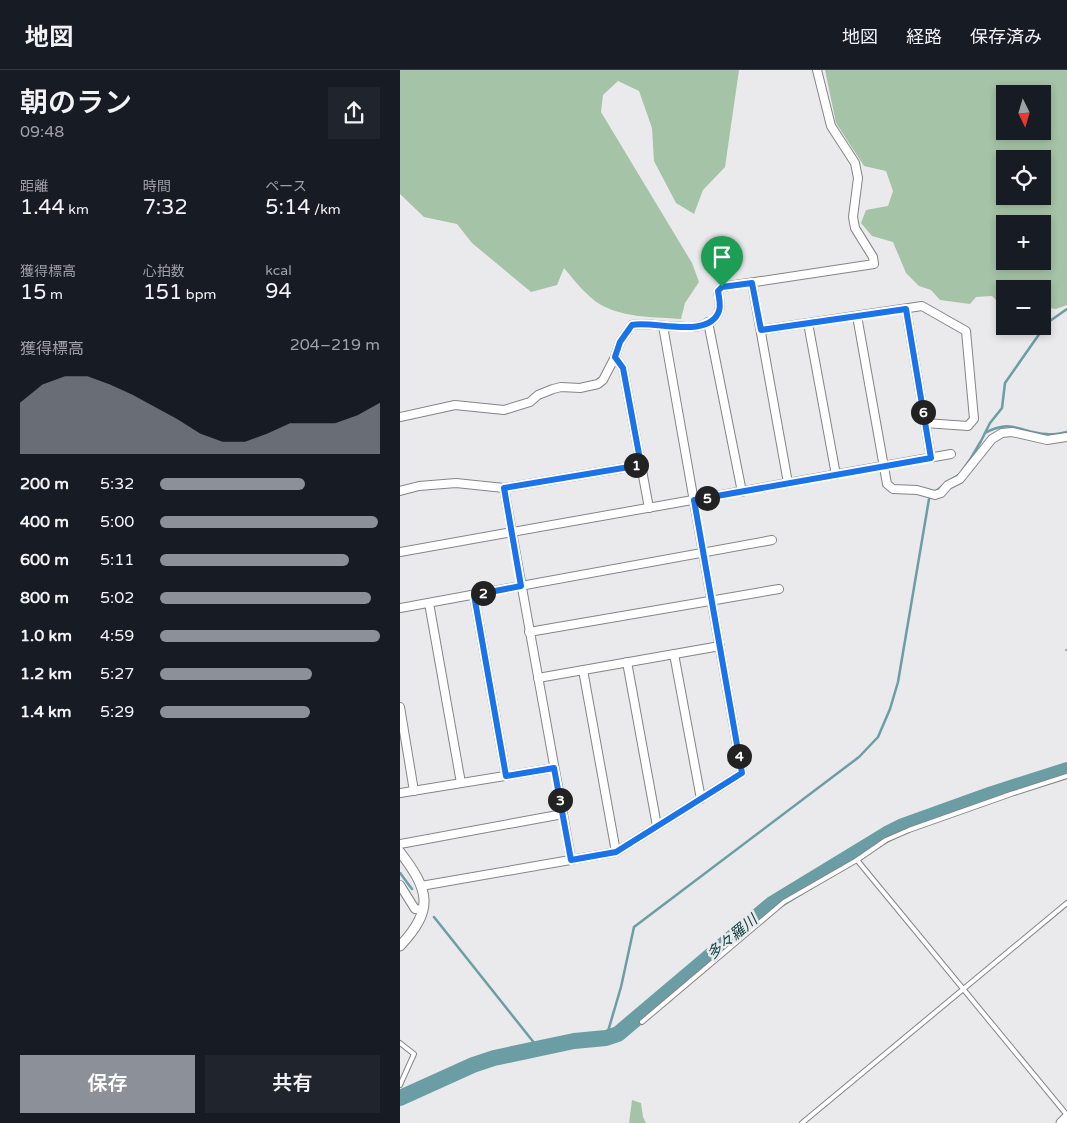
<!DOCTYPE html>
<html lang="ja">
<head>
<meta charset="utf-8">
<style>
	:root { --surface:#171b24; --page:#20242c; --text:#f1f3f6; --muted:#9ea1a6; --line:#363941; --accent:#8c9099 }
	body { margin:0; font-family:"Varela Round","Noto Sans JP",sans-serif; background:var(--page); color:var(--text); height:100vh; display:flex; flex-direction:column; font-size:19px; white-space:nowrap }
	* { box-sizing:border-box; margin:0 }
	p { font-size:16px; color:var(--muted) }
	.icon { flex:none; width:28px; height:28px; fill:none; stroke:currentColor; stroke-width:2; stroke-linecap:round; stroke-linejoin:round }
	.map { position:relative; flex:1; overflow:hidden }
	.drawer { display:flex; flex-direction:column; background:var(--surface); width:400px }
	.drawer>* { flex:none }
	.needle { width:32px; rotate:175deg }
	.tools { position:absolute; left:596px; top:15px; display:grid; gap:10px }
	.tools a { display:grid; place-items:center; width:55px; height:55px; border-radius:0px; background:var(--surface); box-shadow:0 2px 8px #0003; font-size:25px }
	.pin { position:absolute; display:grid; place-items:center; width:42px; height:42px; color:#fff; margin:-51px -21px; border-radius:50% 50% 50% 0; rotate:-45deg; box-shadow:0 0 5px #0007 }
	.pin .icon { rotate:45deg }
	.km { position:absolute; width:25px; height:25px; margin:-12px; border-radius:50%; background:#222; color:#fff; font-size:14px; line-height:25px; text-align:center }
	.round { display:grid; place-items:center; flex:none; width:52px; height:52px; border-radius:0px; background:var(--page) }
	.overview { display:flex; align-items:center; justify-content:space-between; height:85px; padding:0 20px }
	h1 { font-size:28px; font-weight:600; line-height:38px }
	.metrics { display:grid; grid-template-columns:repeat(3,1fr); gap:8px; height:85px; padding:5px 20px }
	.metrics div { display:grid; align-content:center }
	.metrics b { font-size:21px; font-weight:600 }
	.metrics small { font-size:14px; font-weight:400 }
	.metrics p { font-size:14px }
	.chart { height:140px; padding:10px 20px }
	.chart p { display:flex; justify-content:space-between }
	.chart svg { width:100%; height:90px; margin-top:5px; fill:var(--accent); opacity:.7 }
	.cta { display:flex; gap:10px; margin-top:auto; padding:10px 20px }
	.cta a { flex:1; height:58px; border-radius:0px; background:var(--accent); color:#fff; font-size:20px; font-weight:600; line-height:58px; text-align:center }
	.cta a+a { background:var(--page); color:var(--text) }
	ul { padding:0 20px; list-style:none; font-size:16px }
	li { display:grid; grid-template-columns:80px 60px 1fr; align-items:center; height:38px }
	li i { height:12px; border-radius:6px; background:var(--accent) }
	header { display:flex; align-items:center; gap:30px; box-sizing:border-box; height:70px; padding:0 25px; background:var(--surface); border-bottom:1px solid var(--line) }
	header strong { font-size:24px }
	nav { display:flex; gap:28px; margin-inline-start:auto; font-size:18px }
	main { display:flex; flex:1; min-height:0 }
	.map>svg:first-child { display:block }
	.green { fill:#a5c3a7; fill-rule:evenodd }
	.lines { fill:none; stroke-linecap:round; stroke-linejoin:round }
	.stream { stroke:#6b9ea4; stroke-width:2.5 }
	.river { stroke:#6b9ea4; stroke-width:16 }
	.service-casing { stroke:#848586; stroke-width:6 }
	.minor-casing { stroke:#848586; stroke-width:10 }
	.tertiary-casing { stroke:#848586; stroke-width:11 }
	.path { stroke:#adadaf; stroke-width:2; stroke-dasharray:2.5 4; stroke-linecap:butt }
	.service { stroke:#fff; stroke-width:4 }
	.minor { stroke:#fff; stroke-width:8 }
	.tertiary { stroke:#fff; stroke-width:9 }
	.route-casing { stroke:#fff; stroke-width:10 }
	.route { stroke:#1a73e8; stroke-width:6 }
	.labels { text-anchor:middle; stroke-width:5; stroke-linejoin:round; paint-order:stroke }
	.water-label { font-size:15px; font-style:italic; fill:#114247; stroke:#eaeaec }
</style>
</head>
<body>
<header>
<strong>地図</strong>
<nav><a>地図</a><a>経路</a><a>保存済み</a></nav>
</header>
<main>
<section class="drawer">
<div class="overview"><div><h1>朝のラン</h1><p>09:48</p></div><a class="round"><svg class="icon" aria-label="share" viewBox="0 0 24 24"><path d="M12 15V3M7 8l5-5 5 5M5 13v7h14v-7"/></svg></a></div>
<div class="metrics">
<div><p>距離</p><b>1.44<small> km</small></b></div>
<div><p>時間</p><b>7:32</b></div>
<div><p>ペース</p><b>5:14<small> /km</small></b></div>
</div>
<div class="metrics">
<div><p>獲得標高</p><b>15<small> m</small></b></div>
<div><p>心拍数</p><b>151<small> bpm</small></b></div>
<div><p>kcal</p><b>94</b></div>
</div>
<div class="chart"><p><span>獲得標高</span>204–219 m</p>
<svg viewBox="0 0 160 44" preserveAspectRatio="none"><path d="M0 44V19L10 10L20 6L30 6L40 10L50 15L60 21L70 27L80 34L90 38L100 38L110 34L120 29L130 29L140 29L150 25L160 19V44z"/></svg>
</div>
<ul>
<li><b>200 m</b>5:32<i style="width:66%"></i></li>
<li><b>400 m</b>5:00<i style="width:99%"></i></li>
<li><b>600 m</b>5:11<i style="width:86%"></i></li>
<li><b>800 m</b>5:02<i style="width:96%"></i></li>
<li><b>1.0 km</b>4:59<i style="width:100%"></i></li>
<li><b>1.2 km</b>5:27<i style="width:69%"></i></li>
<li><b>1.4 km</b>5:29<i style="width:68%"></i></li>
</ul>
<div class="cta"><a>保存</a><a>共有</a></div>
</section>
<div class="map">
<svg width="667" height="1053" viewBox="0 0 667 1053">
	<rect width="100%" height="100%" fill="#eaeaec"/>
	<g class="green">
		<path d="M0 0H339L325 97 303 120 294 144 276 133 254 91 252 58 239 21 218 11 203 25 201 42 292 193 299 212 285 233 281 249C255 247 227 248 203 236 189 229 174 210 164 198L157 215 131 222 72 173 57 154 24 147 0 124Z"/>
		<path d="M425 0H667V235L656 239 643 237 642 219H605V236H602L592 226 576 227 570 234 540 230 531 220 519 216 506 203 493 172 472 166 461 153 466 140 488 136 493 121 486 101 464 96 436 53ZM605 24H642V61H605ZM605 89H642V126H605ZM605 154H642V191H605Z"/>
		<path d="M232 1030 241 1033 243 1047 246 1053H229Z"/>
	</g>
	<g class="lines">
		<g class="stream">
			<path d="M585 363C613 348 620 363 647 364 653 365 661 363 667 362"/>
			<path d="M552 409 560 404 571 388 581 371 590 353 602 338 605 313 647 253 667 239"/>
			<path d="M536 421 545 414"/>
			<path d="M0 803 12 819"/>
			<path d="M34 847 139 979"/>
			<path d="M206 968 221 917 234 857 459 687 478 667 490 639 498 612 529 429 532 425"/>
		</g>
		<path class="river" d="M0 1028 73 995 94 988 174 971 206 968 218 964 372 834 487 764 503 756 592 724 667 700"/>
		<g class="service-casing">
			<g id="service">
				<path d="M457 790 486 770 509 760 611 724 667 706"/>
				<path d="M242 952 384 832 457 790 667 1045"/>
				<path d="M0 973 14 984 0 1015"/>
				<path d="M402 1053 667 833"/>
			</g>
		</g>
		<g class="minor-casing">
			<g id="minor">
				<path d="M352 213 388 413"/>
				<path d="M506 239 531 388"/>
				<path d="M457 246 487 414 493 419 517 420 535 425 541 423 548 415 560 409 592 369 602 363 612 362 647 370 667 367"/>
				<path d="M308 252 342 422"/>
				<path d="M408 253 436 405"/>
				<path d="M361 260 522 236 566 261 574 349 568 356 525 353"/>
				<path d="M215 287 223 298 249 438"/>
				<path d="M0 347 55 335 104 340 130 332 138 325 153 319 161 317 180 318 198 314 203 310 215 287 220 272 232 255C254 250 309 270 319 241 321 236 319 227 318 221L322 217 474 194 473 187 455 158 453 147 458 108 455 93 431 56 417 0"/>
				<path d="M104 418 171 789"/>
				<path d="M0 421 19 416 56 413 104 418 241 395"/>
				<path d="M0 482 551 384"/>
				<path d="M74 525 106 706"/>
				<path d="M29 533 61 713"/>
				<path d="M0 538 372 470"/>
				<path d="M129 562 379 519"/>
				<path d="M274 584 301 729"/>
				<path d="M227 592 257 756"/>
				<path d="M183 600 216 782"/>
				<path d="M138 608 320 576"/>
				<path d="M0 637 14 721"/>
				<path d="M0 723 154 698"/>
				<path d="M0 774 163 744"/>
				<path d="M0 815 15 839 23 840"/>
				<path d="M21 816 216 782 342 703 263 256"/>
			</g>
		</g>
		<g class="tertiary-casing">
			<g id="tertiary">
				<path d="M0 782C29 820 35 839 0 876"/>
				<path d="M661 1053 667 1047"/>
			</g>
		</g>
		<path class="path" d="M665 580H667"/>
		<use href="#service" class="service"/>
		<use href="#minor" class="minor"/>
		<use href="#tertiary" class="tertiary"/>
	</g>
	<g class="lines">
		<g class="route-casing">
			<path id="route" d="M352 213 361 260 506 239 531 388 294 430 342 703 216 782 171 790 154 698 106 706 74 525 121 516 104 418 241 395 223 298 215 287 220 272 232 255C253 250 309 270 319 241 321 236 319 227 318 221L322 217Z"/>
		</g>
		<use href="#route" class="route"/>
	</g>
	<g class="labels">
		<g class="water-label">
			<text transform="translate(332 867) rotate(-40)" y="5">多々羅川</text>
		</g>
	</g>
</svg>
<div class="tools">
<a><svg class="needle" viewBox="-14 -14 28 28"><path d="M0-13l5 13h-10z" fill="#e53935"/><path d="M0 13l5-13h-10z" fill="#9ea1a6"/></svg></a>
<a><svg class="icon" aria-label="locate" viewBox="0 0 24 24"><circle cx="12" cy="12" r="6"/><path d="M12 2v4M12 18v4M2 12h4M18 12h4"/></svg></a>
<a>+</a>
<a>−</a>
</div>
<div class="pin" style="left:322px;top:217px;background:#1e9e55"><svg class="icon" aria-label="arrive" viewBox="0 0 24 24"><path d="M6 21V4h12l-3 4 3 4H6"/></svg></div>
<b class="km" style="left:236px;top:395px">1</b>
<b class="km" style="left:83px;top:523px">2</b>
<b class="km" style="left:160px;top:730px">3</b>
<b class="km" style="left:339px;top:686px">4</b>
<b class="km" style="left:307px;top:428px">5</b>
<b class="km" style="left:523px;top:342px">6</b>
</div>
</main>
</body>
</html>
